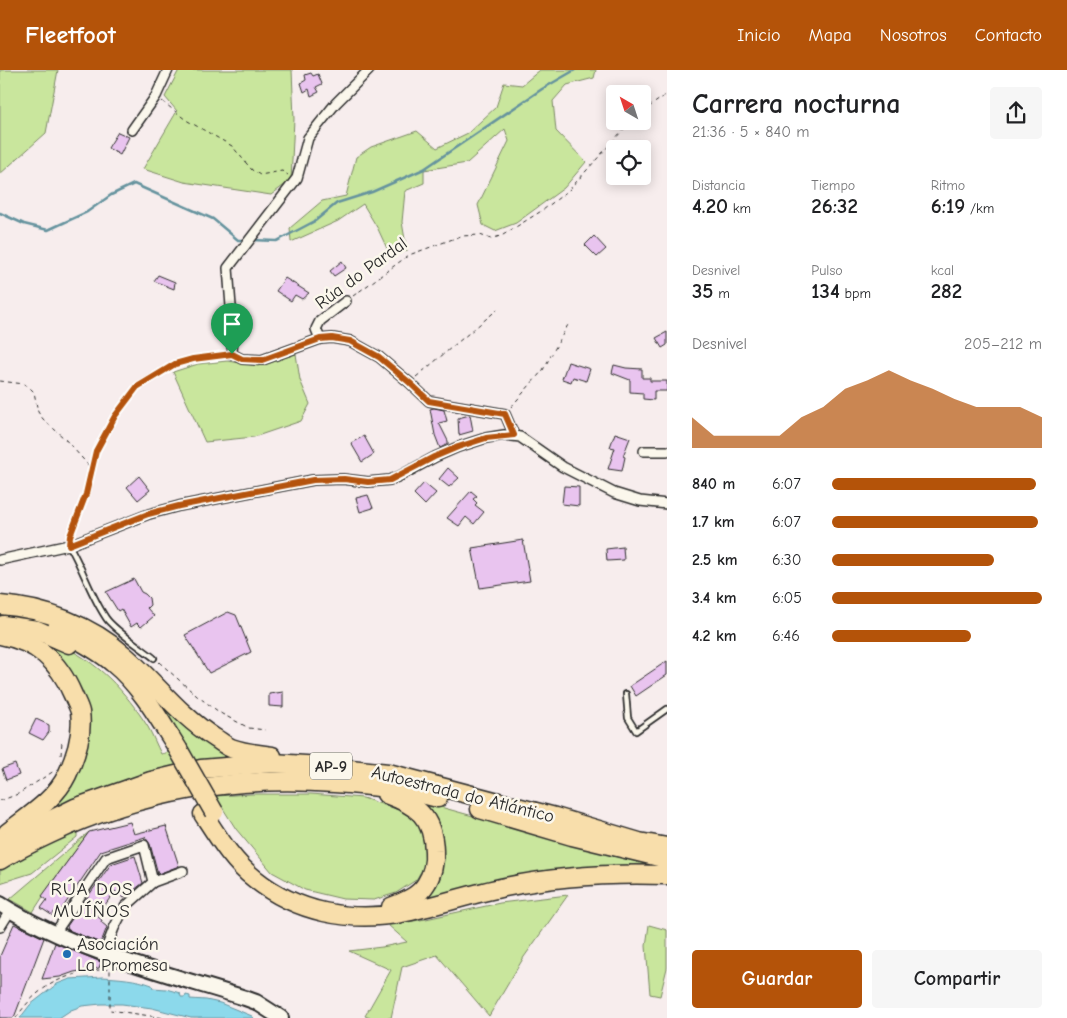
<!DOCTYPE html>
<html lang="es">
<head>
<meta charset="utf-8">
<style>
	:root { --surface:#fff; --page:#f6f6f6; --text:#202124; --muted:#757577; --accent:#b45309 }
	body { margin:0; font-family:"Comic Neue",sans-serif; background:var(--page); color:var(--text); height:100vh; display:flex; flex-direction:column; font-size:19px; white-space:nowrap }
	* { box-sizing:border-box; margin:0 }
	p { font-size:16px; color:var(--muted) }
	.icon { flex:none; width:28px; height:28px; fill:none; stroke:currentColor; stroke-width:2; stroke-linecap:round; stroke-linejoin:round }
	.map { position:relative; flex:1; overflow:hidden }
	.panel { display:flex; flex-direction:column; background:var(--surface); width:400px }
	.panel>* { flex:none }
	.needle { width:32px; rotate:321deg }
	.controls { position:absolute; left:606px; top:15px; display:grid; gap:10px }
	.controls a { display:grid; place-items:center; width:45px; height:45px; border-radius:5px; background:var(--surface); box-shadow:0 2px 12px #0003; font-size:25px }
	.pin { position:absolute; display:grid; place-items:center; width:42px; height:42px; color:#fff; margin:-51px -21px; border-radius:50% 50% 50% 0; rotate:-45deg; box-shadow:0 0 5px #0007 }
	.pin .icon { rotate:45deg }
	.round { display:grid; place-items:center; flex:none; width:52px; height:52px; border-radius:5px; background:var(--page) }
	.summary { display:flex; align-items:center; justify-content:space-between; height:85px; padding:0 25px }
	h1 { font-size:28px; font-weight:700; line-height:38px }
	.stats { display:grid; grid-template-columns:repeat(3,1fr); gap:8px; height:85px; padding:5px 25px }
	.stats div { display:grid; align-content:center }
	.stats b { font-size:21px; font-weight:700 }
	.stats small { font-size:14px; font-weight:400 }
	.stats p { font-size:14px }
	.chart { height:140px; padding:10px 25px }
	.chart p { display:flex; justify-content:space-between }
	.chart svg { width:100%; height:90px; margin-top:5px; fill:var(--accent); opacity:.7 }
	.button { display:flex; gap:10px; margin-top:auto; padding:10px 25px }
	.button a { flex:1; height:58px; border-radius:5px; background:var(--accent); color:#fff; font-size:20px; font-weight:700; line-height:58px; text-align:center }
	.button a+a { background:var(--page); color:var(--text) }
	ul { padding:0 25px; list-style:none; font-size:16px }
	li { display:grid; grid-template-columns:80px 60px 1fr; align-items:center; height:38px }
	li i { height:12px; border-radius:6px; background:var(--accent) }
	header { display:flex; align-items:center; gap:30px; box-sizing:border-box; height:70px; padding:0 25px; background:var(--accent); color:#fff }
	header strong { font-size:24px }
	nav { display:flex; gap:28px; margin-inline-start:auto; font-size:18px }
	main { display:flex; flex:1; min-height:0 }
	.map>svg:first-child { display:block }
	.green { fill:#c9e69d; stroke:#7a8864 }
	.water { fill:#8cd9eb; stroke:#65939e }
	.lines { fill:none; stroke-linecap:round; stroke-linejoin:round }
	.stream { stroke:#65939e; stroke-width:2.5 }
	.building { fill:#e9c4ef; stroke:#2b2b2b }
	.service-casing { stroke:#2b2b2b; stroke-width:8 }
	.minor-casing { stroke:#2b2b2b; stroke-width:12 }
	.secondary-casing { stroke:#2b2b2b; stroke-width:18 }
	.motorway-casing { stroke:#2b2b2b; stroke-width:21 }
	.path { stroke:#2b2b2b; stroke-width:1; stroke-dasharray:4 4; stroke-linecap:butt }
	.service { stroke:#fbf7ec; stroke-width:4.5 }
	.minor { stroke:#fbf7ec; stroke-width:9 }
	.secondary { stroke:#fbf7ec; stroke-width:14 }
	.motorway { stroke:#f8deab; stroke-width:18 }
	.motorway-bridge-casing { stroke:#2b2b2b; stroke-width:21; stroke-linecap:butt }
	.motorway-bridge { stroke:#f8deab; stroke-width:18 }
	.route-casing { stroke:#fff; stroke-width:10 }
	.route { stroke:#b45309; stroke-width:6 }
	.poi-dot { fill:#1f6fb2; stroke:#fbf7ec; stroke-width:2 }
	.labels { text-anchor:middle; stroke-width:5; stroke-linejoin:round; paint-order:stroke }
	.shield { fill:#fbf7ec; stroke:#696865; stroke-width:1 }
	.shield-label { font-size:16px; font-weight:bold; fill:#2b2b2b }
	.street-label { font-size:18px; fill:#2b2b2b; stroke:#fbf7ec }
	.poi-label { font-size:18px; fill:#2b2b2b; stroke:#fbf7ec; text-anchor:start }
	.neighbourhood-label { font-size:19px; letter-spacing:1px; fill:#2b2b2b; stroke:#fbf7ec }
</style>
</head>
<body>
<header>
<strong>Fleetfoot</strong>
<nav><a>Inicio</a><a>Mapa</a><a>Nosotros</a><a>Contacto</a></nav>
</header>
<main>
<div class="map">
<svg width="667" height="948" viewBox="0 0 667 948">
	<rect width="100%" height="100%" fill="#f7eded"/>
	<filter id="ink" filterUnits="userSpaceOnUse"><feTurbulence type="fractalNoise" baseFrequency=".02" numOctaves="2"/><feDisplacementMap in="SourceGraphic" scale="10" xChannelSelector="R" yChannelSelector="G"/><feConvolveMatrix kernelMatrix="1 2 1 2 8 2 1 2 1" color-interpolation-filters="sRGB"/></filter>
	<g filter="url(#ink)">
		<g class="green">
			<path d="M0 0H58L46 63 0 104Z"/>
			<path d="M179 0H292L294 49 291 110 271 125 184 112 143 99 177 41 165 27Z"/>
			<path d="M540 0H596L594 8 567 15 553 31 556 61 586 92 564 118 516 153 495 161 483 155 478 135 509 71 505 59 467 93 424 100V113L405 121 402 152 407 181 390 185 378 159 363 134 338 151 291 172 290 158 322 131 346 126 356 87 371 77 417 61 437 78 468 63 496 37 504 13 522 15Z"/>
			<path d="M296 284 300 310 310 334 301 351 254 367 205 372 173 302 198 294 227 291 258 296Z"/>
			<path d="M28 564C38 567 48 570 57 574 96 589 126 622 148 657 153 666 157 676 161 684L183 679 150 625 241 685 38 747 85 652Z"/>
			<path d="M252 724H311L363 728 411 744 427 769 426 793 416 810 396 823 374 830 343 829 305 820 272 802 236 759 215 726Z"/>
			<path d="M409 729C496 750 580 781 667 798L401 836 436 799Z"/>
			<path d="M77 759V767L32 803 0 813V801Z"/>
			<path d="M89 762 53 811 33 842 10 829Z"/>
			<path d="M568 825 524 887 489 946 437 885 402 897 391 948H370L365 946 391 900 349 881 382 877 407 872 388 855 426 849 500 833Z"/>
			<path d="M649 855 667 860V898L660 926 650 924 646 876Z"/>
		</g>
		<path class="water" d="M102 907C119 908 136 909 152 915L153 918 166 919 180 923 181 927H185L186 925 190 926V929L206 930 220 933 252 946 254 948H191L152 938 122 934H101L82 936 71 940 59 948H20L30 935 57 914 70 909Z"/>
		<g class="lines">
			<g class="stream">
				<path d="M0 143 24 154 48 160 87 142 111 125 134 114 213 149 238 170H247"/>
				<path d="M252 170 277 171 315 151 337 133 372 122 424 99 542 19 575 0"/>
			</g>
		</g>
		<g class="building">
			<path d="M311 3 313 6 318 4 322 14 316 17 319 22 311 26 309 19 304 22 301 13 306 10 305 5Z"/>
			<path d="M118 62 129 67 120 85 108 78Z"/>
			<path d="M594 166 606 179 597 187 585 175Z"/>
			<path d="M342 191 346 198 334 206 330 201Z"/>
			<path d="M158 205 175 212 174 219 154 211Z"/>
			<path d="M285 208 309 223 302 229 295 225 291 231 276 221Z"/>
			<path d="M667 262V275L662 278 656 268Z"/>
			<path d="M568 292 590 299 586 311 573 307 571 312 562 309Z"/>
			<path d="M614 295 626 298 642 299V308H650V311H667V321H654V330L643 329V323L630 322V310L612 303Z"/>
			<path d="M434 338 444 340 447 351 439 353 448 371V374L440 378 435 365 430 339Z"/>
			<path d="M470 345 473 361 459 365 458 348Z"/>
			<path d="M615 363 630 368 623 386 625 387 622 401 608 399 615 378 610 377Z"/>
			<path d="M364 366 374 384 362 392 351 373Z"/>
			<path d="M448 398 459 408 449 417 439 409Z"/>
			<path d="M139 406 150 420 138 430 127 417Z"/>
			<path d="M424 413 436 423 425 435 414 424Z"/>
			<path d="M564 416 579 417V436L562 434Z"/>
			<path d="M471 421 477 426 473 429 477 433 475 435 484 442 474 454 466 447 459 456 447 448Z"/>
			<path d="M368 425 373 438 360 442 356 428Z"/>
			<path d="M523 470 530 511 480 518 472 478Z"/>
			<path d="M623 477 624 490 607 491 606 479Z"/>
			<path d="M134 509 141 522 145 524 149 528 150 535 147 538 154 546 141 557 137 553 131 557 121 539 118 541 106 522Z"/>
			<path d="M228 542 236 545 251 582 209 603 185 565Z"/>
			<path d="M667 591V605L636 626 630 616Z"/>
			<path d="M283 622V637L269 636V624Z"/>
			<path d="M36 649 49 655V662L43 670 29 663Z"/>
			<path d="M15 694 19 705 6 710 2 699Z"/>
			<path d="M130 752 134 764 166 756 179 796 158 804 150 774 145 767 101 781 59 843 54 842 53 846 41 838 47 830 42 826 89 762Z"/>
			<path d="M135 786 143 813 124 828 115 821 97 846 102 850 101 852 107 857 102 870 98 872 68 860 67 856 111 794Z"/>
			<path d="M14 854 44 868 15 945 13 948H0V886Z"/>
			<path d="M55 873 101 892 99 898 74 902 60 907 42 909Z"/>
		</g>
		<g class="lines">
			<g class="service-casing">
				<g id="service">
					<path d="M69 475C83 499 91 526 106 548 113 559 143 579 154 588"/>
					<path d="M626 624 628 648 636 661 667 639"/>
				</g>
			</g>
			<g class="minor-casing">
				<g id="minor">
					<path d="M369 0 336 33 308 68 297 108 228 198 233 262 232 284 242 289 262 290 320 269 332 268 350 271 379 287 410 313 429 331 505 344 514 365"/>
					<path d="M132 60 156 26 168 0"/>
					<path d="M320 269 316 259 320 251 346 231"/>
					<path d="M644 381H667"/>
					<path d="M0 490 69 475 149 444 179 436 313 410 343 409 368 412 390 410 400 406 435 387 458 377 486 368 504 365 520 367 563 397 614 423 640 431 667 434"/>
					<path d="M153 812 183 801"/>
					<path d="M0 857 10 841"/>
					<path d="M55 863 106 788 144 775 153 812 125 837 114 858 104 884"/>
				</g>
			</g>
			<g class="secondary-casing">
				<path id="secondary" d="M0 834C75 881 161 902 245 928L256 932 281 948"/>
			</g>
			<g class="motorway-casing">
				<g id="motorway">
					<path d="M0 535C44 538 92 556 125 586 156 613 179 645 215 668 220 671 225 675 231 678 244 683 259 684 272 686"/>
					<path d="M3 555 37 560 69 574"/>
					<path d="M57 558C76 569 97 579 113 593 141 616 159 649 178 679"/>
					<path d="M0 565C37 572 58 590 73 625 75 630 79 637 80 642 83 663 76 686 67 705 55 730 28 746 7 763"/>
					<path d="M386 724C417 735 433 747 434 781 435 792 432 805 426 814 419 826 404 832 391 837"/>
					<path d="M480 739 572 766 667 789"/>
					<path d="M203 744C218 767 233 792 255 809 296 842 350 853 402 843 436 836 470 824 505 817 558 806 612 803 667 805"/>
					<path d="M0 775 75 738 151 711 201 699 273 693 322 696 388 703 555 747 639 772 667 777"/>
					<path d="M0 790C16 780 33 772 50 764 142 721 233 706 334 713 369 715 404 719 438 728"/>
				</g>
			</g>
			<g class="path">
				<path d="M162 31 186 50 232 76 252 100 260 105 282 101 288 105"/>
				<path d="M642 42 667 24"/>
				<path d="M353 226 409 185 461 166 480 165 491 169 503 165 543 140 569 120 631 51"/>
				<path d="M416 307 498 239"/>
				<path d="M0 311 24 314 29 317 34 322 38 342 43 349 64 368 91 398C91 421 80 443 71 464"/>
				<path d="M511 337 543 300 569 253"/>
				<path d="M91 397C103 354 132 309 177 294 191 289 207 287 222 285"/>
				<path d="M159 592 197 626 222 644 249 658 265 660"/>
				<path d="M61 685 62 671"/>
				<path d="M0 731 18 724 54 701"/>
				<path d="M16 948C40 912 69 902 110 899V940L164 948"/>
			</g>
			<use href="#service" class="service"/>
			<use href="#minor" class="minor"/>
			<use href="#secondary" class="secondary"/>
			<use href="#motorway" class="motorway"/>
			<g class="motorway-bridge-casing">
				<path id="motorway-bridge" d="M178 679 214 742"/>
			</g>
			<use href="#motorway-bridge" class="motorway-bridge"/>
		</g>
	</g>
	<g class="lines" filter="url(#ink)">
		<g class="route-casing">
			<path id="route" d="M332 268 350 271 379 287 410 313 429 331 505 344 514 365 486 368 458 377 434 387 390 410 368 412 344 409 313 410 179 436 148 444 69 475 70 466 86 424 96 381 115 346 137 317 175 294 193 289 232 284 242 289 262 290 320 269Z"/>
		</g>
		<use href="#route" class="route"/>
	</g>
	<circle class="poi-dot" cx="67" cy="884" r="5"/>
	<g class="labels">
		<rect class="shield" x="310" y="682.5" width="42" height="27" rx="4"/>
		<g class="shield-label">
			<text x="331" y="702">AP-9</text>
		</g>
		<g class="street-label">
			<text transform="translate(361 203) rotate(-36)" y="6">Rúa do Pardal</text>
			<text transform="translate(463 724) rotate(14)" y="6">Autoestrada do Atlántico</text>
		</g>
		<g class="poi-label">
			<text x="77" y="880">Asociación<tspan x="77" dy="21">La Promesa</tspan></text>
		</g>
		<g class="neighbourhood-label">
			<text x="92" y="825">RÚA DOS<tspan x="92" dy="22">MUÍÑOS</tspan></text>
		</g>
	</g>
</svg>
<div class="controls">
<a><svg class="needle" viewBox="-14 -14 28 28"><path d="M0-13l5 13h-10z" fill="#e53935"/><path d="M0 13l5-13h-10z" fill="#757577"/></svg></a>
<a><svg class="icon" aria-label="locate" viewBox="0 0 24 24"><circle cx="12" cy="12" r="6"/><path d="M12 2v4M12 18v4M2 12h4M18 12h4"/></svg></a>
</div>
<div class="pin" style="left:232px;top:284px;background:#1e9e55"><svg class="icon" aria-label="arrive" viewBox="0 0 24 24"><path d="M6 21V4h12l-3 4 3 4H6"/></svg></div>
</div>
<section class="panel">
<div class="summary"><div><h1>Carrera nocturna</h1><p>21:36 · 5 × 840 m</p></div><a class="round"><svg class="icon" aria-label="share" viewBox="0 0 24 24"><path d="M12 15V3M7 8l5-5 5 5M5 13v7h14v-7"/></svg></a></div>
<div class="stats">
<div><p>Distancia</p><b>4.20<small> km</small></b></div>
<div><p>Tiempo</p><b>26:32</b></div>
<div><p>Ritmo</p><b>6:19<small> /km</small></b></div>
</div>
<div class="stats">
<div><p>Desnivel</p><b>35<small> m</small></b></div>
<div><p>Pulso</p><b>134<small> bpm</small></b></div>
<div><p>kcal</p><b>282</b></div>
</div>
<div class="chart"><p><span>Desnivel</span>205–212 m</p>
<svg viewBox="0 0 160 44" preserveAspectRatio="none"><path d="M0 44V29L10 38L20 38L30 38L40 38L50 29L60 24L70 15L80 11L90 6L100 11L110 15L120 20L130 24L140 24L150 24L160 29V44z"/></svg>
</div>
<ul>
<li><b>840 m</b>6:07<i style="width:97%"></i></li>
<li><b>1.7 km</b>6:07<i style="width:98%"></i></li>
<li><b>2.5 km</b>6:30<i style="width:77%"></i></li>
<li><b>3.4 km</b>6:05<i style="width:100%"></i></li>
<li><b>4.2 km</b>6:46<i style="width:66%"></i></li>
</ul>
<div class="button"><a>Guardar</a><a>Compartir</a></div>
</section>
</main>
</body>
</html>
